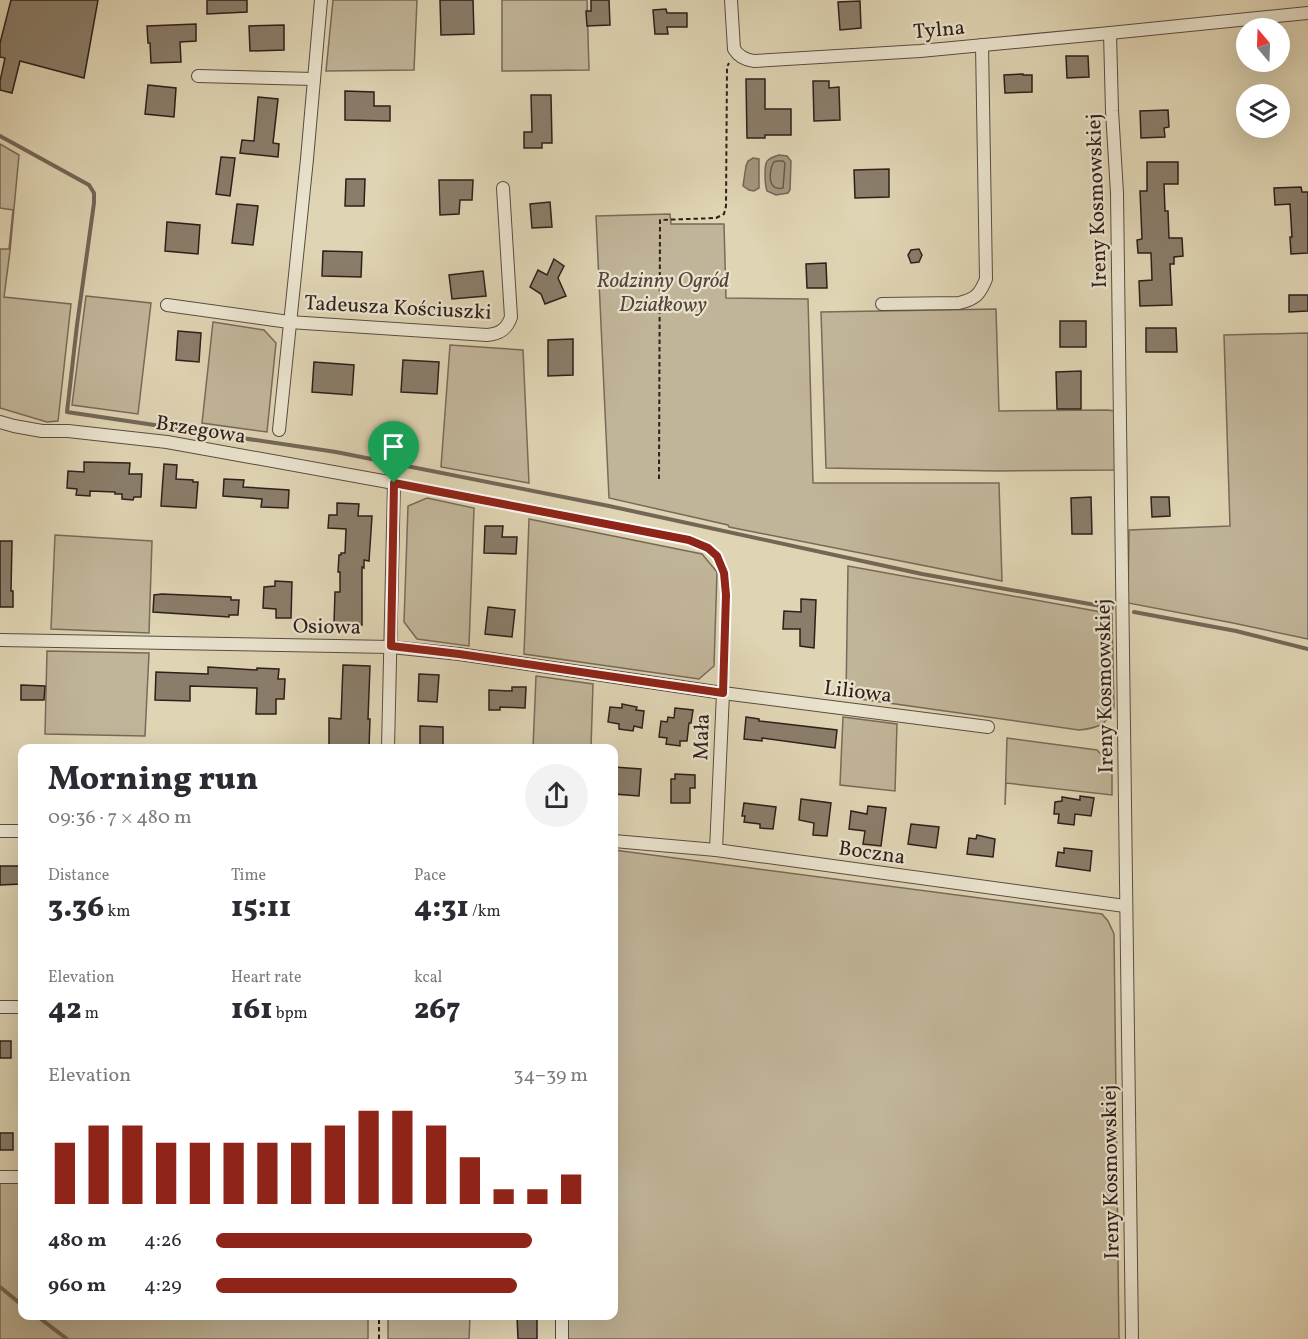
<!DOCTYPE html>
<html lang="en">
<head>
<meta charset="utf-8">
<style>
	:root { --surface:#fff; --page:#f2f2f3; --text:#2b2b33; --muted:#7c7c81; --accent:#8f2418 }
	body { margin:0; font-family:Vollkorn,serif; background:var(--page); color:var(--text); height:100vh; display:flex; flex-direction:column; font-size:22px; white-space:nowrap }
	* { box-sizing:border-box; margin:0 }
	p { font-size:20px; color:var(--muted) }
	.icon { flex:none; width:33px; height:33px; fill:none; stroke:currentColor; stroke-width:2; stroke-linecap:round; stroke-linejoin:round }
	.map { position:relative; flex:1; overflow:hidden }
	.side { position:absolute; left:18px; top:744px; width:600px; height:576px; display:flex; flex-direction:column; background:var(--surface); border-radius:12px; box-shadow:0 6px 24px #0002 }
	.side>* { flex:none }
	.needle { width:39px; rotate:341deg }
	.buttons { position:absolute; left:1236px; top:18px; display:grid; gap:12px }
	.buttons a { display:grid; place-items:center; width:54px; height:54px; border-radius:50%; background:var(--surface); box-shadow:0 6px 24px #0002; font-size:30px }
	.pin { position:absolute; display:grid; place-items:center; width:51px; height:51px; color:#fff; margin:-62px -26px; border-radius:50% 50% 50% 0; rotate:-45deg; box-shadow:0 0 6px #0007 }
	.pin .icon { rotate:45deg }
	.round { display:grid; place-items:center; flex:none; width:63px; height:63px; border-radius:32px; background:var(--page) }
	.summary { display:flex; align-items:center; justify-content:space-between; height:102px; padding:0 30px }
	h1 { font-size:33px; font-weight:800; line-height:45px }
	.stats { display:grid; grid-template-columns:repeat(3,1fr); gap:9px; height:102px; padding:6px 30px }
	.stats div { display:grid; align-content:center }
	.stats b { font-size:30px; font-weight:800 }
	.stats small { font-size:16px; font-weight:400 }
	.stats p { font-size:16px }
	.chart { height:168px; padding:12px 30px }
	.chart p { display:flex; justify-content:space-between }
	.chart svg { width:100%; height:108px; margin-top:6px; stroke:var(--accent); stroke-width:6 }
	ul { padding:0 30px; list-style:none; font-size:20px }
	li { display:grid; grid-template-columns:96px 72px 1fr; align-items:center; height:45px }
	li i { height:15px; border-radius:8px; background:var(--accent) }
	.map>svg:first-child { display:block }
	.green { fill:#c1b599; stroke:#786a5a; stroke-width:1.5 }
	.water { fill:#a3967f; stroke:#746657; stroke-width:1.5 }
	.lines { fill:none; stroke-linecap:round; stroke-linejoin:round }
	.shore { stroke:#685a4c; stroke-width:1.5 }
	.stream { stroke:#746657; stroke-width:4 }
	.building { fill:#8a7d6a; stroke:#2e1f1a; stroke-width:1.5 }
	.street-casing { stroke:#5a4c40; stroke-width:14 }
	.path { stroke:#2e1f1a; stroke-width:2; stroke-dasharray:4.5 3; stroke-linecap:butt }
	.street { stroke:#eae3ce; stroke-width:12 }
	.route-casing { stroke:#fff; stroke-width:12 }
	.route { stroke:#8f2418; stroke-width:8 }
	.labels { text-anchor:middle; stroke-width:4.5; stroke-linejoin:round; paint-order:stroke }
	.street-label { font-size:21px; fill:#2e1f1a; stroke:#eae3ce }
	.park-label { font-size:21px; font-style:italic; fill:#53443a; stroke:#eae3ce }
</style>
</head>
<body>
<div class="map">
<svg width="1308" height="1339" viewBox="0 0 1308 1339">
	<rect width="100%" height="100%" fill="#dfd4b3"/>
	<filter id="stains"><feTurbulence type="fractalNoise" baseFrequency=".00333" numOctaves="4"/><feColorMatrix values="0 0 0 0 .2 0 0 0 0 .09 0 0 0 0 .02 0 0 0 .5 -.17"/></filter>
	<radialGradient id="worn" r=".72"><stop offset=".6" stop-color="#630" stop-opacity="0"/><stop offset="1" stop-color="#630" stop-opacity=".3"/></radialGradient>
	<g class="green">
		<path d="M333 0H417L414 70 326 71Z"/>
		<path d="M502 0H587L589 70 502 71Z"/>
		<path d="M0 144 19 155 10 251 4 297 71 304 58 421 47 422 0 408V249H9L13 210 0 208Z"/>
		<path d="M670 214 671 224H724L726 298 808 299 813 483H999L1002 581 729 527 728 525 609 498 596 216Z"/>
		<path d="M86 296 151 303 138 414 72 405Z"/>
		<path d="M996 309 999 411 1107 410 1115 411 1116 470 998 471 826 468 821 312Z"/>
		<path d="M213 322 264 330 276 343 267 432 202 423Z"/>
		<path d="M1308 333V639L1233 623 1128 603 1129 530 1230 526 1224 335Z"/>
		<path d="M450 345 523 350 529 483 441 467Z"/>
		<path d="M427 498 474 508 469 646 417 639 404 622 408 506Z"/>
		<path d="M529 519 702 554 717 572 714 666 699 679 524 654Z"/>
		<path d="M55 535 152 541 149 633 51 629Z"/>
		<path d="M848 566 1112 614 1114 708C1106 726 1097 728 1079 730L846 697Z"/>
		<path d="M47 651 149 653 145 736 45 734Z"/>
		<path d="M536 676 593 684 591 748H533Z"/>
		<path d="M843 717 897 724 895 791 840 785Z"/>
		<path d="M1007 738 1097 750 1112 766V795L1006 783 1005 805Z"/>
		<path d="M614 850 1102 914 1108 921 1114 934 1119 1339H565V1316H614Z"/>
		<path d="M0 1182H22V1316H368V1339H0Z"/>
		<path d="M388 1316H470L469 1339H388Z"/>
	</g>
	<g class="water">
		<path d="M779 155 787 156 791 161 790 190 788 193 776 195 767 191C765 185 765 180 765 174 765 161 766 159 779 155Z"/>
		<path d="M753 158 759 159V188L754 191 749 190 743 186 746 166 748 161Z"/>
	</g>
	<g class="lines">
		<path class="shore" d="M779 161H783L785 163 783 188C765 192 770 166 774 162 775 161 777 161 779 161Z"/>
		<g class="stream">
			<path d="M0 136 89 185 94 193V203L77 325 67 412 336 452 609 506 922 574 1112 608"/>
			<path d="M1134 612 1236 631 1308 649"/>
			<path d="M0 1287 22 1305"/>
			<path d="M37 1316 67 1339"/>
		</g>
	</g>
	<g class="building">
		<path d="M11 0H98L84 78 20 61 12 93 0 90V81L5 58 0 57V43Z"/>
		<path d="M207 0H247V12L207 14Z"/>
		<path d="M440 0H473L474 34 441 35Z"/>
		<path d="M591 0H609L610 25 587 26 586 11H591Z"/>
		<path d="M860 1 861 28 840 30 838 2Z"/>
		<path d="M666 9 667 13H687V27H667L668 34H655L653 10Z"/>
		<path d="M196 24V41L180 42 181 62 151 63 150 43H148L147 26Z"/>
		<path d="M284 25V50L250 51 249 26Z"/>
		<path d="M1066 56H1088L1089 77 1067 78Z"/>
		<path d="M1023 74V75H1032V92L1005 93 1004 75Z"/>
		<path d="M746 79H765V109H791V135H765V138H747Z"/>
		<path d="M813 81H829V88L839 87 840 120 814 121Z"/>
		<path d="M148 85 176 88 174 117 145 114Z"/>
		<path d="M345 91 374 92V106H390V121L345 120Z"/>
		<path d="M531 95H551L552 143H542V148H524V132H532Z"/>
		<path d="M258 97 278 99 273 143 279 144 278 157 240 153 242 140 254 141Z"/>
		<path d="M1168 110 1169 127 1164 128 1165 137 1141 138 1140 111Z"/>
		<path d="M221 157 235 158 230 196 216 194Z"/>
		<path d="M1147 162H1178V184H1164L1165 211H1168L1169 238H1182L1183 256 1174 257V264H1170L1172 305 1140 306 1139 281 1152 280 1151 253H1138L1137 240 1142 239 1140 191H1147Z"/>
		<path d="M889 169V197L855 198 854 170Z"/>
		<path d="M346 179H365L364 206H345Z"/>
		<path d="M439 180H473L472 200H460L459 214 440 215Z"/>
		<path d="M1301 187 1302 192H1308V253L1291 254 1290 237H1292L1290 204 1275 205 1274 188Z"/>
		<path d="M550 202 552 227 532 228 530 204Z"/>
		<path d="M237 204 258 206 253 245 232 243Z"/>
		<path d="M167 222 200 225 198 254 165 251Z"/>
		<path d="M919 249 922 255 919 262 911 263 908 255 911 250Z"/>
		<path d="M323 251 362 252 361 277 322 276Z"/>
		<path d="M554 259 564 266 558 278 566 296 545 304 541 294 530 287 538 270 547 275Z"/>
		<path d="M826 263 827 288H807L806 264Z"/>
		<path d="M483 271 486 296 452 299 449 275Z"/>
		<path d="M1289 295H1308V311L1289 312Z"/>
		<rect x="1060" y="321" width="26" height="26"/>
		<path d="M1146 328H1176L1177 352H1146Z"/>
		<path d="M178 331 201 333 199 362 176 360Z"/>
		<path d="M573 339V375L548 376V340Z"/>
		<path d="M403 360 439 362 437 394 401 392Z"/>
		<path d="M314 362 354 365 352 395 312 392Z"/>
		<path d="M1081 371V409H1057L1056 372Z"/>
		<path d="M84 462 130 463 129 474H142L141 497H134L133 500 122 499V494H115V492L90 491V496L76 495 77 489 67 488 68 471 84 472Z"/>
		<path d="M164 464 177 465 176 479 193 480V482H198L196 508 161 506Z"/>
		<path d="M224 479 244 480 243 487 289 490 288 508 261 507 262 499 223 496Z"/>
		<path d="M1091 497 1092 534H1072L1071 498Z"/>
		<path d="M1151 497H1169L1170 516 1152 517Z"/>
		<path d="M337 503 359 504 358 516H372L369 561 364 560V568L362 567V625L334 624 335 592H340V572H338L339 555H341V553H345L346 529 328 528 329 515H337Z"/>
		<path d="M485 526H503L502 537H517L516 554 484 553Z"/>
		<path d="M0 541H12L11 591H13V607H0Z"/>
		<path d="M275 581 292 582 291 618H276V609L263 608 264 587 275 586Z"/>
		<path d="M162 594 231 597V600H239L238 615H229V617L153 612 154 595Z"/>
		<path d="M801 599 816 600 814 648 800 646V629H783L784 611 801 612Z"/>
		<path d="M488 607 515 610 512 637 485 634Z"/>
		<path d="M343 665 370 666 368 719H370L369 748 329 747V718L341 719Z"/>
		<path d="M208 667 257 670V668L279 669 278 679H285L284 699H276V714H256L257 688 190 686V701L155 700 156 672 208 674Z"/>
		<path d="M419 674 439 675 437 702 418 701Z"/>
		<path d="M21 685 45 686 44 700H21Z"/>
		<path d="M512 687H526L525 708 500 707V710H489V690L512 691Z"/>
		<path d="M622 704 637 707 636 710 644 711 642 728 634 726 633 731 619 729V724L608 722 610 707 622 708Z"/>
		<path d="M675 708 693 710 691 723H689L687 741H680V746L666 744 667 738 659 737 661 721 667 722 668 717 674 718Z"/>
		<path d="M746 717 759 719V721L837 730 835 748 762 738V741L744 739Z"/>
		<path d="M420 726 443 727V748H420Z"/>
		<path d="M614 767 641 769 639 796 614 794Z"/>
		<path d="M675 774 695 775V788H690V803H671V779H675Z"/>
		<path d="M1080 796 1094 798 1091 816 1075 814 1074 825 1058 823 1059 814H1054L1055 802 1062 801V797L1080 800Z"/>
		<path d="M801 799 831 803 827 836 813 835 814 823 799 820Z"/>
		<path d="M744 803 776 807 773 829 760 828V824L744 822 745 816H742Z"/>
		<path d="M868 806 886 808 881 846 863 844 865 831 849 829 851 811 867 814Z"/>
		<path d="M911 824 939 827 936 848 908 844Z"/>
		<path d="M977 835 995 839 993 857 967 854 969 838 976 839Z"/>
		<path d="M1064 848 1092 851 1090 871 1056 866 1058 852 1064 853Z"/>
		<path d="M0 866H20L21 884 0 885Z"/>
		<rect x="0" y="1041" width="11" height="17"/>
		<rect x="0" y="1133" width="13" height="17"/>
		<path d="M517 1316H537V1339H518Z"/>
	</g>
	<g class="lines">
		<g class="street-casing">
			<g id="street">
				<path d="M731 0 734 49C739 57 745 60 754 61L920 51 1110 33 1308 13"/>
				<path d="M1110 33 1112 111 1117 193 1132 1339"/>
				<path d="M198 76 314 79"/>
				<path d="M882 304 959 303C976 299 980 294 986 279L982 45"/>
				<path d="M167 305 289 322 487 335C500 334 507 329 511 317L503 188"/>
				<path d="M0 422 14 426 42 431H68L167 442 394 483 388 748"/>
				<path d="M279 430 307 159 321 0"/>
				<path d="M0 640 391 647 459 654 723 693 988 727"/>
				<path d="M0 831H22"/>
				<path d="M614 841 716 850 1125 906"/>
				<path d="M716 850 723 693"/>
				<path d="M0 1007H22"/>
				<path d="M0 1177H22"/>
				<path d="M562 1316V1339"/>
			</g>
		</g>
		<g class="path">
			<path d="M659 479 660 220 716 218 724 214 726 206 727 67 729 63"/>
			<path d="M406 485 689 540 708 548 717 556 724 573 725 595 723 681"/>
			<path d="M379 1339V1316"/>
		</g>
		<use href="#street" class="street"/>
	</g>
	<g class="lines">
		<g class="route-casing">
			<path id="route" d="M394 483 689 540 708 548 717 556 724 573 726 595 723 693 459 654 391 646Z"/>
		</g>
		<use href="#route" class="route"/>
	</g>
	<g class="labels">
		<g class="street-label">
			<text transform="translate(939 29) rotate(-5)" y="7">Tylna</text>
			<text transform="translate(1096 201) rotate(-92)" y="7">Ireny Kosmowskiej</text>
			<text transform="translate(398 307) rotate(3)" y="7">Tadeusza Kościuszki</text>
			<text transform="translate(201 429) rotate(9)" y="7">Brzegowa</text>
			<text transform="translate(327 626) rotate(1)" y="7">Osiowa</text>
			<text transform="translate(1104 686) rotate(-91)" y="7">Ireny Kosmowskiej</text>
			<text transform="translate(858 691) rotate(7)" y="7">Liliowa</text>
			<text transform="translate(701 737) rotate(-88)" y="7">Mała</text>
			<text transform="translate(872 852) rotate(8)" y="7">Boczna</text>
			<text transform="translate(1110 1172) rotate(-91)" y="7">Ireny Kosmowskiej</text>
		</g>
		<g class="park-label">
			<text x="663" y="287">Rodzinny Ogród<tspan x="663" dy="24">Działkowy</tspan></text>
		</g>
	</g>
	<rect width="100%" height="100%" filter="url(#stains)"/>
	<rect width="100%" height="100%" fill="url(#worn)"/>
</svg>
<div class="buttons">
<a><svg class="needle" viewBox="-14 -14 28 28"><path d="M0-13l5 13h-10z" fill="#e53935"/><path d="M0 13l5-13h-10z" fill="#7c7c81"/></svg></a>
<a><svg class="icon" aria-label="layers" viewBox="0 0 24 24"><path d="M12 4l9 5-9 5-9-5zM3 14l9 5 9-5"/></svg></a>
</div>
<div class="pin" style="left:394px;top:483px;background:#1e9e55"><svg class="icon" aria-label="arrive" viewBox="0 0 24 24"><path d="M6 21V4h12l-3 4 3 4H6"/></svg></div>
<section class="side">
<div class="summary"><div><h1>Morning run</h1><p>09:36 · 7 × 480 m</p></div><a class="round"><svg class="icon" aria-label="share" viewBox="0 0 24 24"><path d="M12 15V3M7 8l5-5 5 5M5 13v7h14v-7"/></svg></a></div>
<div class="stats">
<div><p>Distance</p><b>3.36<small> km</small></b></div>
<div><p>Time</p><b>15:11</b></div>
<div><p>Pace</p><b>4:31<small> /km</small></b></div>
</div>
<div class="stats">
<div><p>Elevation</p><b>42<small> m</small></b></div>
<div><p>Heart rate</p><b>161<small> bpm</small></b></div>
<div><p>kcal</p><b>267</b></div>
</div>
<div class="chart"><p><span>Elevation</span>34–39 m</p>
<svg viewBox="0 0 160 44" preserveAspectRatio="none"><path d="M5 44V19M15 44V12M25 44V12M35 44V19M45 44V19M55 44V19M65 44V19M75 44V19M85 44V12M95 44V6M105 44V6M115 44V12M125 44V25M135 44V38M145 44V38M155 44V32"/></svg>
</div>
<ul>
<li><b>480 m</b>4:26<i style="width:85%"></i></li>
<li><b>960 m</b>4:29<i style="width:81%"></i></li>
</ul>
</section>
</div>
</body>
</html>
